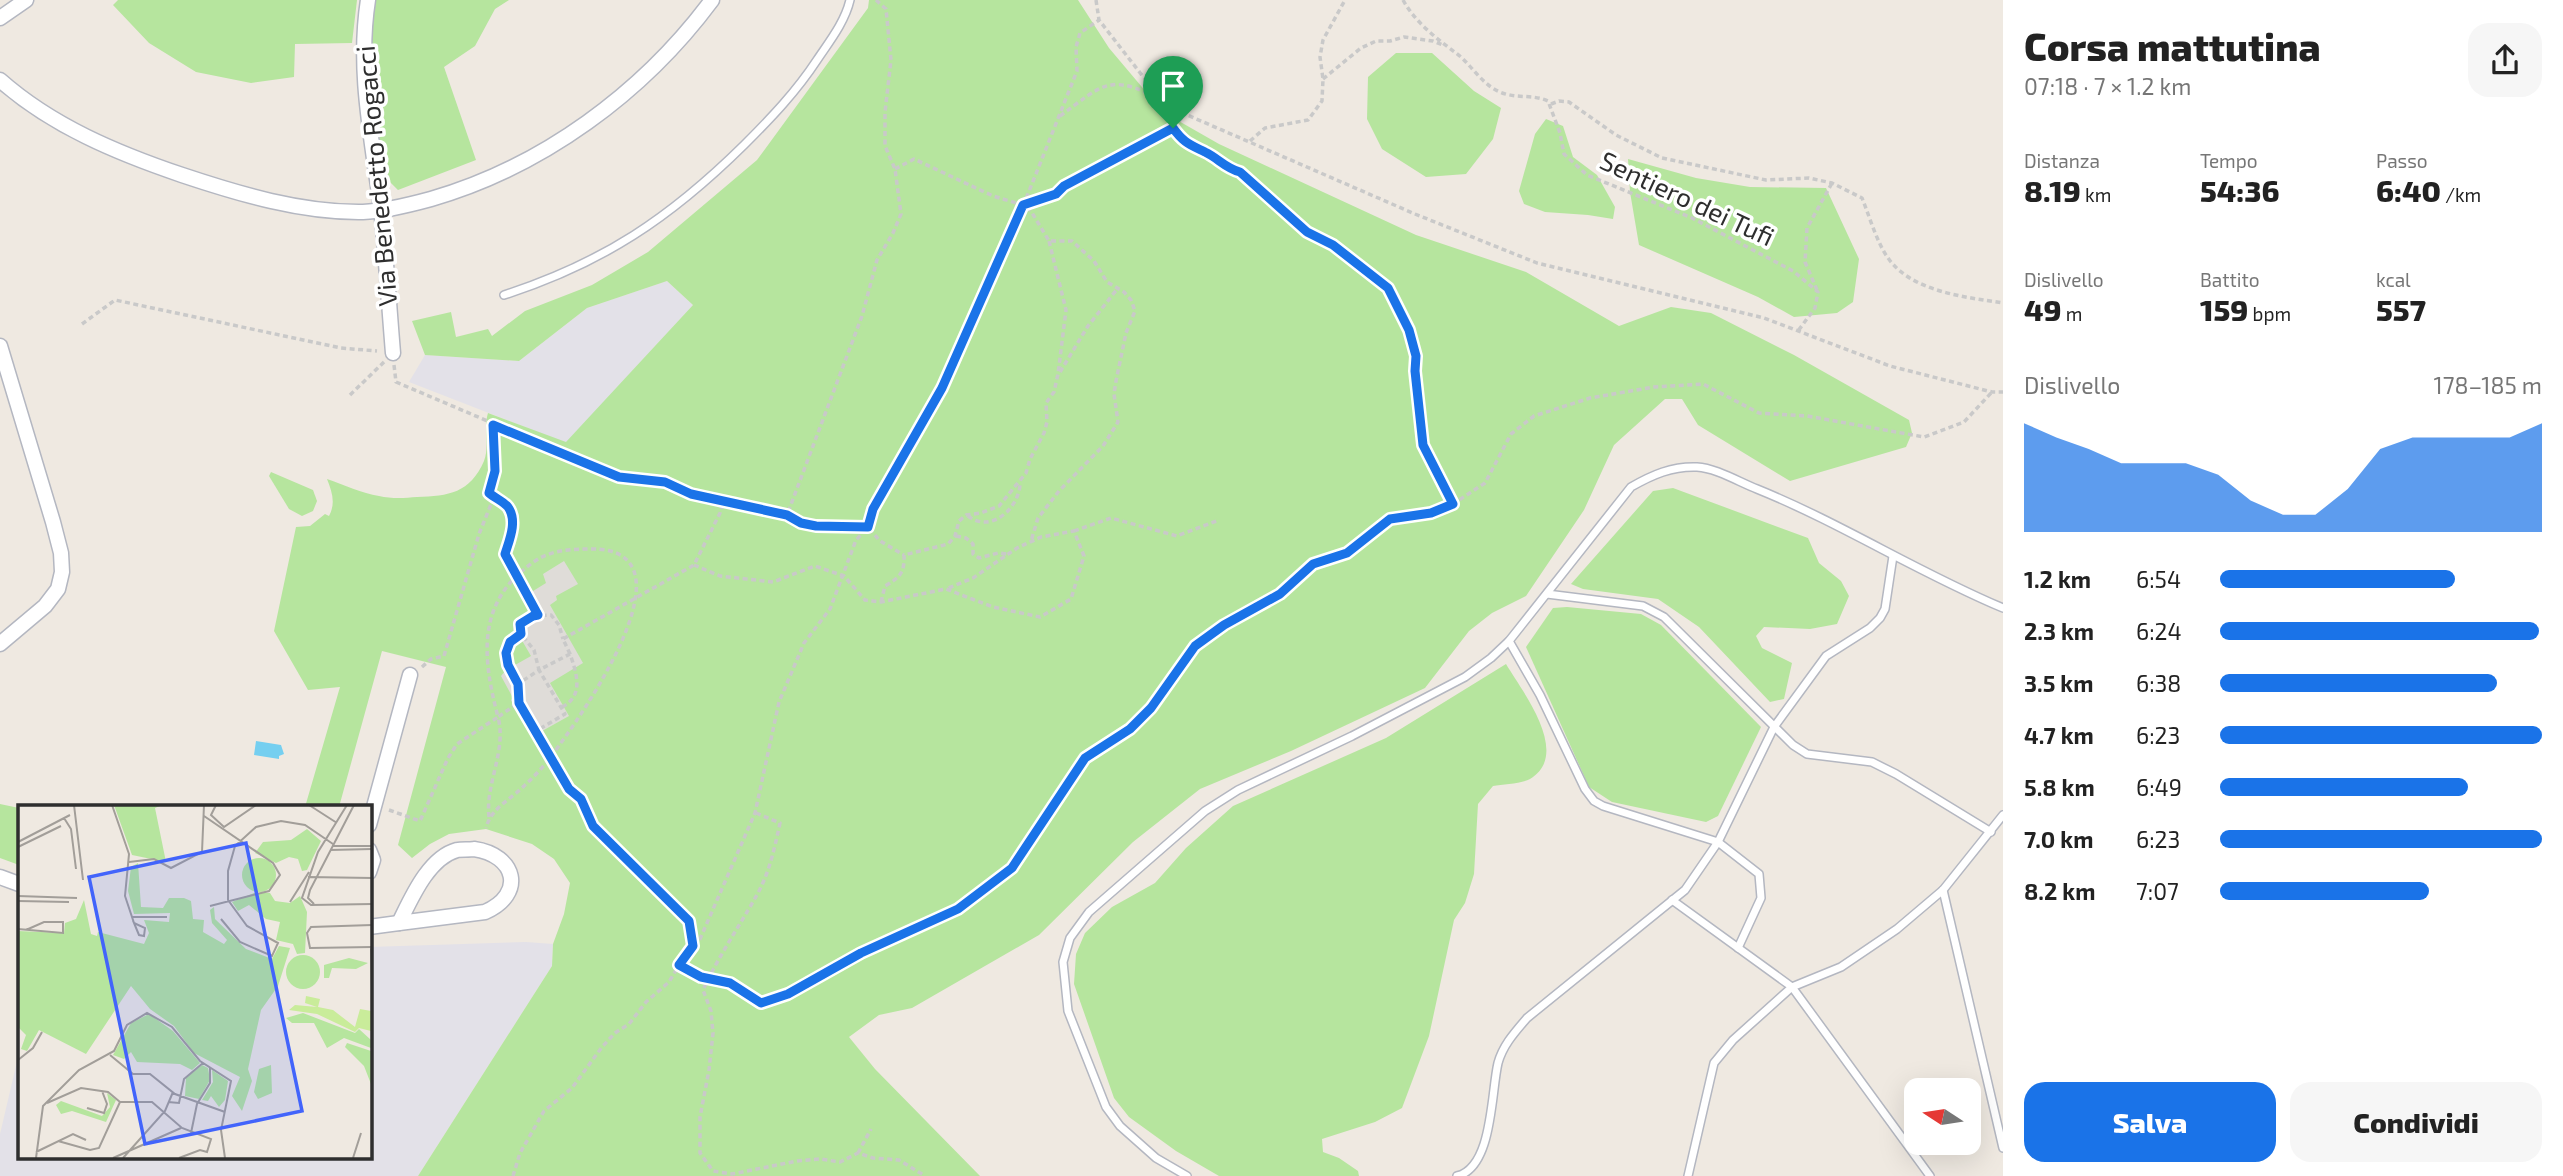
<!DOCTYPE html>
<html lang="it">
<head>
<meta charset="utf-8">
<style>
	:root { --surface:#fff; --page:#f6f6f6; --text:#222; --muted:#767676; --accent:#1a73e8 }
	body { margin:0; font-family:"Exo 2",sans-serif; background:var(--page); color:var(--text); height:100vh; display:flex; flex-direction:column; font-size:26px; white-space:nowrap }
	* { box-sizing:border-box; margin:0 }
	p { font-size:23px; color:var(--muted) }
	.icon { flex:none; width:38px; height:38px; fill:none; stroke:currentColor; stroke-width:2; stroke-linecap:round; stroke-linejoin:round }
	.map { position:relative; flex:1; overflow:hidden }
	.panel { display:flex; flex-direction:column; background:var(--surface); width:560px }
	.panel>* { flex:none }
	.needle { width:46px; rotate:282deg }
	.controls { position:absolute; left:1904px; top:1078px; display:grid; gap:14px }
	.controls a { display:grid; place-items:center; width:77px; height:77px; border-radius:14px; background:var(--surface); box-shadow:0 7px 28px #0002; font-size:35px }
	.pin { position:absolute; display:grid; place-items:center; width:60px; height:60px; color:#fff; margin:-72px -30px; border-radius:50% 50% 50% 0; rotate:-45deg; box-shadow:0 0 7px #0007 }
	.pin .icon { rotate:45deg }
	.round { display:grid; place-items:center; flex:none; width:74px; height:74px; border-radius:21px; background:var(--page) }
	.headline { display:flex; align-items:center; justify-content:space-between; height:119px; padding:0 21px }
	h1 { font-size:38px; font-weight:800; line-height:52px }
	.metrics { display:grid; grid-template-columns:repeat(3,1fr); gap:10px; height:119px; padding:7px 21px }
	.metrics div { display:grid; align-content:center }
	.metrics b { font-size:30px; font-weight:800 }
	.metrics small { font-size:19px; font-weight:400 }
	.metrics p { font-size:19px }
	.chart { height:196px; padding:14px 21px }
	.chart p { display:flex; justify-content:space-between }
	.chart svg { width:100%; height:126px; margin-top:7px; fill:var(--accent); opacity:.7 }
	.action { display:flex; gap:14px; margin-top:auto; padding:14px 21px }
	.action a { flex:1; height:80px; border-radius:21px; background:var(--accent); color:#fff; font-size:28px; font-weight:800; line-height:80px; text-align:center }
	.action a+a { background:var(--page); color:var(--text) }
	ul { padding:0 21px; list-style:none; font-size:23px }
	li { display:grid; grid-template-columns:112px 84px 1fr; align-items:center; height:52px }
	li i { height:18px; border-radius:9px; background:var(--accent) }
	main { display:flex; flex:1; min-height:0 }
	.map>svg:first-child { display:block }
	.industrial { fill:#e3e1e8 }
	.green { fill:#b6e59e }
	.plaza { fill:#dfdcd8 }
	.water { fill:#75cff0 }
	.lines { fill:none; stroke-linecap:round; stroke-linejoin:round }
	.service-casing { stroke:#b4b7c1; stroke-width:10 }
	.minor-casing { stroke:#b4b7c1; stroke-width:17 }
	.path { stroke:#c9c9c9; stroke-width:3.5; stroke-dasharray:5 3.5; stroke-linecap:butt }
	.service { stroke:#fff; stroke-width:7 }
	.minor { stroke:#fff; stroke-width:14 }
	.route-casing { stroke:#fff; stroke-width:14 }
	.route { stroke:#1a73e8; stroke-width:9 }
	.labels { text-anchor:middle; stroke-width:7; stroke-linejoin:round; paint-order:stroke }
	.street-label { font-size:26px; fill:#2e2e2e; stroke:#fff }
	.inset-road { fill:none; stroke:#a29e99; stroke-width:2 }
	.view { fill:#4264fb; fill-opacity:0.15; stroke:#4264fb; stroke-width:3.5 }
	.inset-edge { fill:none; stroke:#2e2e2e; stroke-width:3.5 }
</style>
</head>
<body>
<main>
<div class="map">
<svg width="2003" height="1176" viewBox="0 0 2003 1176">
	<rect width="100%" height="100%" fill="#efe9e1"/>
	<g class="industrial">
		<path d="M667 281 693 305 566 443 409 382 425 355 519 361 587 308Z"/>
		<path d="M526 942 553 944 552 966 418 1176H0V1134L19 1053V1157H369V947Z"/>
	</g>
	<g class="green">
		<path d="M118 0H357L352 43 295 44 294 77 251 83 196 72 149 43 113 5Z"/>
		<path d="M374 0H509L495 9 475 46 444 67 476 160 398 190 384 176 370 60Z"/>
		<path d="M869 0H1078L1109 48 1163 112 1219 144 1416 235 1526 272 1619 326 1671 307 1711 313 1794 355 1909 420 1912 433 1906 447 1790 481 1698 425 1682 399H1665L1614 445 1584 510 1526 596 1492 613 1469 631 1425 688 1291 751 1200 789 1133 842 1039 935 912 1008 879 1015 849 1037 875 1069 980 1176H418L552 966 553 944 564 914 570 883 554 859 532 844 486 829 449 834 430 844 412 858 398 845 446 667 382 651 339 807H305L340 687 308 690 274 631 296 527 310 526 325 514 329 516C336 503 332 492 327 479 344 485 362 493 379 496 392 499 405 498 417 497 449 496 470 493 484 461 490 445 483 429 488 413L566 442 693 305 667 281 587 308 519 361 425 355 412 321 451 312 456 337 488 329 492 336 525 311 592 285 648 252 757 160 868 8Z"/>
		<path d="M1396 53H1432L1474 91 1501 108 1493 139 1466 174 1426 177 1382 149 1367 119 1368 77Z"/>
		<path d="M1546 119 1563 126 1573 157 1597 175 1615 207 1613 219 1588 215 1545 212 1524 204 1519 191 1535 134Z"/>
		<path d="M1628 159 1696 178 1750 187 1826 188 1859 259 1853 302 1837 313 1794 317 1758 297 1639 245 1630 192Z"/>
		<path d="M271 472 313 490 317 501 313 511 302 516 289 509 269 476Z"/>
		<path d="M1673 488 1808 538 1819 563 1841 581 1849 596 1837 624 1810 629 1764 627 1756 636 1762 648 1792 663 1784 699 1770 702 1699 627 1658 599 1583 589 1571 584 1653 491Z"/>
		<path d="M1567 607 1641 614 1661 625 1761 727 1718 816 1706 822 1612 802 1589 787 1526 647 1553 608Z"/>
		<path d="M1506 664C1522 691 1572 754 1530 779 1521 784 1503 784 1493 786L1478 804 1474 874 1465 903 1454 920 1429 1036 1402 1108 1375 1122 1322 1139 1323 1152 1339 1158 1358 1171 1359 1176H1219L1176 1151 1129 1117 1114 1098 1074 984 1076 954 1085 933 1112 907 1155 883 1186 848 1233 806 1386 738Z"/>
		<path d="M0 804 19 808V865L0 858Z"/>
	</g>
	<path class="plaza" d="M564 561 578 584 556 596 557 600 550 605 583 663 550 683 569 716 535 735 520 710 517 711 511 700 513 698 501 676 506 670 531 656 513 625 534 612 525 596 546 583 543 574Z"/>
	<path class="water" d="M256 741 281 745 284 754 279 756V759L254 755Z"/>
	<g class="lines">
		<g class="service-casing">
			<g id="service">
				<path d="M504 295C603 263 670 218 744 145 771 118 796 92 817 60 829 42 845 22 850 0"/>
				<path d="M1547 594 1643 606 1664 617 1793 745 1807 754 1872 762 1896 774 1991 832"/>
				<path d="M1509 641 1540 695 1585 789 1594 801 1603 806 1718 842 1759 874 1761 898 1738 948"/>
				<path d="M1943 890 2003 1148"/>
				<path d="M1672 900 1792 987 1930 1176"/>
				<path d="M1187 1176 1156 1158 1120 1126 1106 1107 1068 1011 1063 962 1070 938 1089 912 1205 811 1238 790 1352 736 1465 677 1491 658 1509 641 1631 487C1652 475 1672 466 1697 467 1716 468 1739 482 1757 489 1841 523 1919 573 2003 608"/>
				<path d="M1457 1176C1493 1168 1491 1092 1498 1063 1503 1045 1515 1032 1527 1018L1685 890 1718 842 1774 727 1826 656 1870 628 1880 618 1885 609 1893 556"/>
				<path d="M1688 1176 1714 1063 1733 1040 1792 987 1841 967 1897 929 1943 890 2003 815"/>
			</g>
		</g>
		<g class="minor-casing">
			<g id="minor">
				<path d="M368 0C357 70 372 139 381 208 386 256 389 305 393 353"/>
				<path d="M0 18 26 0"/>
				<path d="M0 80C52 126 117 153 182 175 239 194 302 213 363 212 386 211 409 205 431 199 542 167 643 93 712 0"/>
				<path d="M0 346 53 522 61 553 62 572 58 589 45 606 0 644"/>
				<path d="M369 825 410 675"/>
				<path d="M474 849C516 855 526 894 485 912L399 923C411 899 428 858 457 850 462 849 469 850 474 849Z"/>
				<path d="M369 850 373 860 369 872"/>
				<path d="M0 877 19 884"/>
				<path d="M369 927 399 923"/>
			</g>
		</g>
		<g class="path">
			<path d="M876 0 886 9 891 60 885 112V146L895 169 901 214 893 233 877 260 862 316 787 515C817 531 838 522 868 527L880 541 904 555"/>
			<path d="M1096 0 1099 20 1141 74 1166 103 1185 114 1415 214 1537 263 1764 318 1890 366 1992 392H2003"/>
			<path d="M1403 0C1415 22 1437 39 1456 53 1472 65 1481 84 1500 92 1516 99 1533 94 1548 101L1560 133 1564 154 1587 175 1692 218 1793 271 1818 292 1815 308 1798 331"/>
			<path d="M1323 79 1361 48 1376 41H1390L1404 37 1433 41 1443 45"/>
			<path d="M1551 104 1559 101 1569 102 1616 135 1662 158 1766 180 1809 178 1832 183 1862 198C1869 215 1877 243 1888 258 1912 292 1965 297 2003 303"/>
			<path d="M1060 116C1103 85 1109 72 1161 100"/>
			<path d="M1173 128C1184 143 1189 144 1205 152 1218 158 1225 168 1240 171L1307 232 1333 245 1388 287 1409 330 1416 356 1415 371 1423 445 1453 504"/>
			<path d="M1250 141 1265 128 1308 120 1322 101 1323 79 1320 57 1323 40 1345 0"/>
			<path d="M895 169 914 159 993 196 1023 205 1031 211 1049 241H1072L1094 261 1107 282 1124 292 1131 300 1135 311 1126 333 1116 381 1114 394 1118 422 1103 446 1059 491 1038 518 1031 541"/>
			<path d="M1023 205 1056 194 1064 186 1173 128 1185 114"/>
			<path d="M1817 290 1805 262 1807 228 1832 183"/>
			<path d="M82 324 115 300 341 348 377 351"/>
			<path d="M394 365 396 382 619 477 665 482 691 494 787 515"/>
			<path d="M1060 372 1088 326 1118 288"/>
			<path d="M350 395 384 362"/>
			<path d="M494 497C519 513 513 529 505 554L538 615"/>
			<path d="M968 516C991 534 1019 508 1020 484"/>
			<path d="M1074 531 1111 518 1177 536 1219 520"/>
			<path d="M956 536 966 538 973 544V554L979 558 998 553 1007 554"/>
			<path d="M694 565 720 576 773 582 815 566 844 576 865 600 881 602 946 589 993 607 1040 617 1071 599 1084 556 1074 531 1041 537 1017 548 973 578 946 589"/>
			<path d="M881 602 885 586C899 578 905 573 904 555L948 544 955 536 959 521 966 515 981 513 999 506 1026 473 1030 459 1044 433 1047 422 1046 403 1054 392 1058 374 1066 310 1049 241"/>
			<path d="M570 654 563 639 694 565 720 513 723 501"/>
			<path d="M422 667 431 659 444 656 479 534 494 497 489 493 495 471 493 425"/>
			<path d="M518 684C506 662 499 651 521 634"/>
			<path d="M518 703V684L539 670 565 714 536 731"/>
			<path d="M562 707C584 696 577 674 570 654L539 670 534 650 521 634 520 624 533 616 551 615 559 625 563 639"/>
			<path d="M389 810 420 821 448 758 457 744 498 717C482 656 476 601 535 561 551 550 572 549 591 549 701 548 580 718 552 755 544 766 534 777 524 786 510 800 491 808 486 828"/>
			<path d="M756 813 780 823C775 846 770 870 759 891 741 924 719 955 703 990L711 1011 713 1033 709 1070 700 1117V1153L713 1171 732 1174 797 1161 820 1159 840 1162 858 1153 873 1158 899 1160 925 1176"/>
			<path d="M489 817C485 784 507 751 498 717L518 703 569 789 581 799 593 826 689 921 693 946"/>
			<path d="M679 965 701 977 730 983 761 1003 788 994 861 953 958 909 1012 868 1085 758 1130 729 1151 708 1195 646 1224 625 1280 594 1313 564 1347 553 1390 519 1431 513 1453 504 1485 483 1511 434 1534 416 1590 398 1654 387 1703 384 1759 413 1807 416 1924 437 1964 422 1992 392"/>
			<path d="M858 1153 871 1129"/>
			<path d="M513 1176 520 1153 544 1111 572 1088 602 1047 615 1033 629 1024 646 1002 669 982 679 965 700 939 755 813 779 702 804 643 830 609 856 540 868 527 873 509C961 374 1017 220 1077 71L1076 47 1080 33 1099 20"/>
		</g>
		<use href="#service" class="service"/>
		<use href="#minor" class="minor"/>
	</g>
	<g class="lines">
		<g class="route-casing">
			<path id="route" d="M1173 128C1184 143 1189 144 1205 152 1218 158 1225 168 1240 172L1307 232 1333 245 1388 288 1409 330 1416 356 1415 371 1423 445 1453 504 1431 513 1390 519 1347 553 1313 564 1280 594 1224 625 1195 646 1151 708 1130 729 1085 758 1012 868 958 909 861 953 788 994 761 1003 730 983 701 977 679 965 693 946 689 921 593 826 581 799 569 789 519 703 518 684 508 665 506 653 510 642 521 634 520 624 533 616 538 615 505 554C509 541 518 521 508 507 504 502 495 498 489 493L495 471 493 425 619 477 665 482 691 494 787 515 801 523 816 526 868 527 873 509 942 388 1023 205 1056 194 1064 186Z"/>
		</g>
		<use href="#route" class="route"/>
	</g>
	<g class="labels">
		<g class="street-label">
			<text transform="translate(377 176) rotate(-95)" y="9">Via Benedetto Rogacci</text>
			<text transform="translate(1687 199) rotate(25)" y="9">Sentiero dei Tufi</text>
		</g>
	</g>
	<g transform="translate(18 805)">
		<rect width="354" height="354" fill="#efe9e1"/>
		<path d="M96 0H144L137 3 148 57 114 50ZM289 24 303 36 289 65 284 66 280 54 271 52 258 58 237 48 245 37 273 35ZM224 70a17 17 0 1 1 34 0a17 17 0 1 1-34 0ZM120 58 123 102 145 103 151 93H166L173 96 175 114 186 115 185 127 206 139 209 135 194 118 192 105 196 102 197 114 228 144 254 154 261 141 272 143 260 181 243 205 230 264 234 276 224 306 214 291 222 272 176 248 156 221 132 204 113 181 68 249 21 225 9 246 3 244 8 230 0 222V126L46 128 47 118 58 114 66 95 73 129 79 131 80 127 126 139 131 128 126 115 151 117 152 108 116 109 110 86 113 62ZM236 88H252L257 96 272 98 282 91 289 107 287 148 279 149 275 139 258 135 262 117 248 114 231 100 220 106 214 97ZM268 167a17 17 0 1 1 34 0a17 17 0 1 1-34 0ZM331 153 350 158 338 164 314 163 311 173H306V160ZM285 208 337 228 341 224 353 235V243L326 233 309 243 296 218H274L268 213ZM131 209 155 226 182 258 174 265 162 259 119 257 113 247 106 254 95 250 113 218ZM329 238 353 246V279L346 261 327 242ZM184 260 190 263 192 275 181 294 167 291 168 273ZM253 260 254 288 240 294 236 287 241 264ZM194 265 210 276 207 295 201 302 193 291 190 296 184 295 195 277ZM89 288 98 295 88 317 54 306 43 309 38 300 43 296 84 311 92 302Z" fill="#b6e59e"/>
		<path d="M288 191 302 194 300 202 315 205 337 222 342 204 353 206V226L341 223 337 227 299 209 271 205 277 200 299 202 287 198Z" fill="#c9ec9a"/>
		<path class="inset-road" d="M56 0 65 75M94 0 111 49 107 91 116 118M198 0 193 10 206 22 238 0M291 0 319 18M329 0 300 47 284 93 293 100 354 99M186 11 255 58 262 70 251 86 192 101M46 13 53 24 58 64M0 37 52 10M314 41H354M0 42 43 21M312 45 354 44M111 57 136 54 153 63 184 47 186 0M290 72 354 73M0 91 59 93M0 96 51 97M272 97 291 67M296 99 290 93 292 85 336 0M113 112H149M203 114 222 137 254 151 260 138 229 121 210 95V66L217 41 238 22 263 16 287 20 315 39M116 118 127 123 126 131 121 130ZM354 120 293 122 289 128 292 143 354 142M0 124 45 128V117H26L8 125M353 143 354 182M92 250 115 269H132L157 289 207 307M0 255 15 243 24 227M102 297H134L164 323 193 334 189 347 182 345 161 353M150 297 161 298 166 274 185 258M29 298 63 283 90 287 102 297 81 343 72 345 40 336M69 303 86 308 89 299 84 286M173 328 179 299 192 278V262M18 347 55 329 68 335M18 353 25 301 61 265 96 246 109 220 129 208 154 222 182 256 213 276 203 325 207 353M95 353 163 323M105 353 147 306 155 287M335 353 343 328"/>
		<path class="view" d="M228 38 284 306 127 339 71 72Z"/>
		<rect width="354" height="354" class="inset-edge"/>
	</g>
</svg>
<div class="controls">
<a><svg class="needle" viewBox="-14 -14 28 28"><path d="M0-13l5 13h-10z" fill="#e53935"/><path d="M0 13l5-13h-10z" fill="#767676"/></svg></a>
</div>
<div class="pin" style="left:1173px;top:128px;background:#1e9e55"><svg class="icon" aria-label="arrive" viewBox="0 0 24 24"><path d="M6 21V4h12l-3 4 3 4H6"/></svg></div>
</div>
<section class="panel">
<div class="headline"><div><h1>Corsa mattutina</h1><p>07:18 · 7 × 1.2 km</p></div><a class="round"><svg class="icon" aria-label="share" viewBox="0 0 24 24"><path d="M12 15V3M7 8l5-5 5 5M5 13v7h14v-7"/></svg></a></div>
<div class="metrics">
<div><p>Distanza</p><b>8.19<small> km</small></b></div>
<div><p>Tempo</p><b>54:36</b></div>
<div><p>Passo</p><b>6:40<small> /km</small></b></div>
</div>
<div class="metrics">
<div><p>Dislivello</p><b>49<small> m</small></b></div>
<div><p>Battito</p><b>159<small> bpm</small></b></div>
<div><p>kcal</p><b>557</b></div>
</div>
<div class="chart"><p><span>Dislivello</span>178–185 m</p>
<svg viewBox="0 0 160 44" preserveAspectRatio="none"><path d="M0 44V6L10 11L20 15L30 20L40 20L50 20L60 24L70 33L80 38L90 38L100 29L110 15L120 11L130 11L140 11L150 11L160 6V44z"/></svg>
</div>
<ul>
<li><b>1.2 km</b>6:54<i style="width:73%"></i></li>
<li><b>2.3 km</b>6:24<i style="width:99%"></i></li>
<li><b>3.5 km</b>6:38<i style="width:86%"></i></li>
<li><b>4.7 km</b>6:23<i style="width:100%"></i></li>
<li><b>5.8 km</b>6:49<i style="width:77%"></i></li>
<li><b>7.0 km</b>6:23<i style="width:100%"></i></li>
<li><b>8.2 km</b>7:07<i style="width:65%"></i></li>
</ul>
<div class="action"><a>Salva</a><a>Condividi</a></div>
</section>
</main>
</body>
</html>
